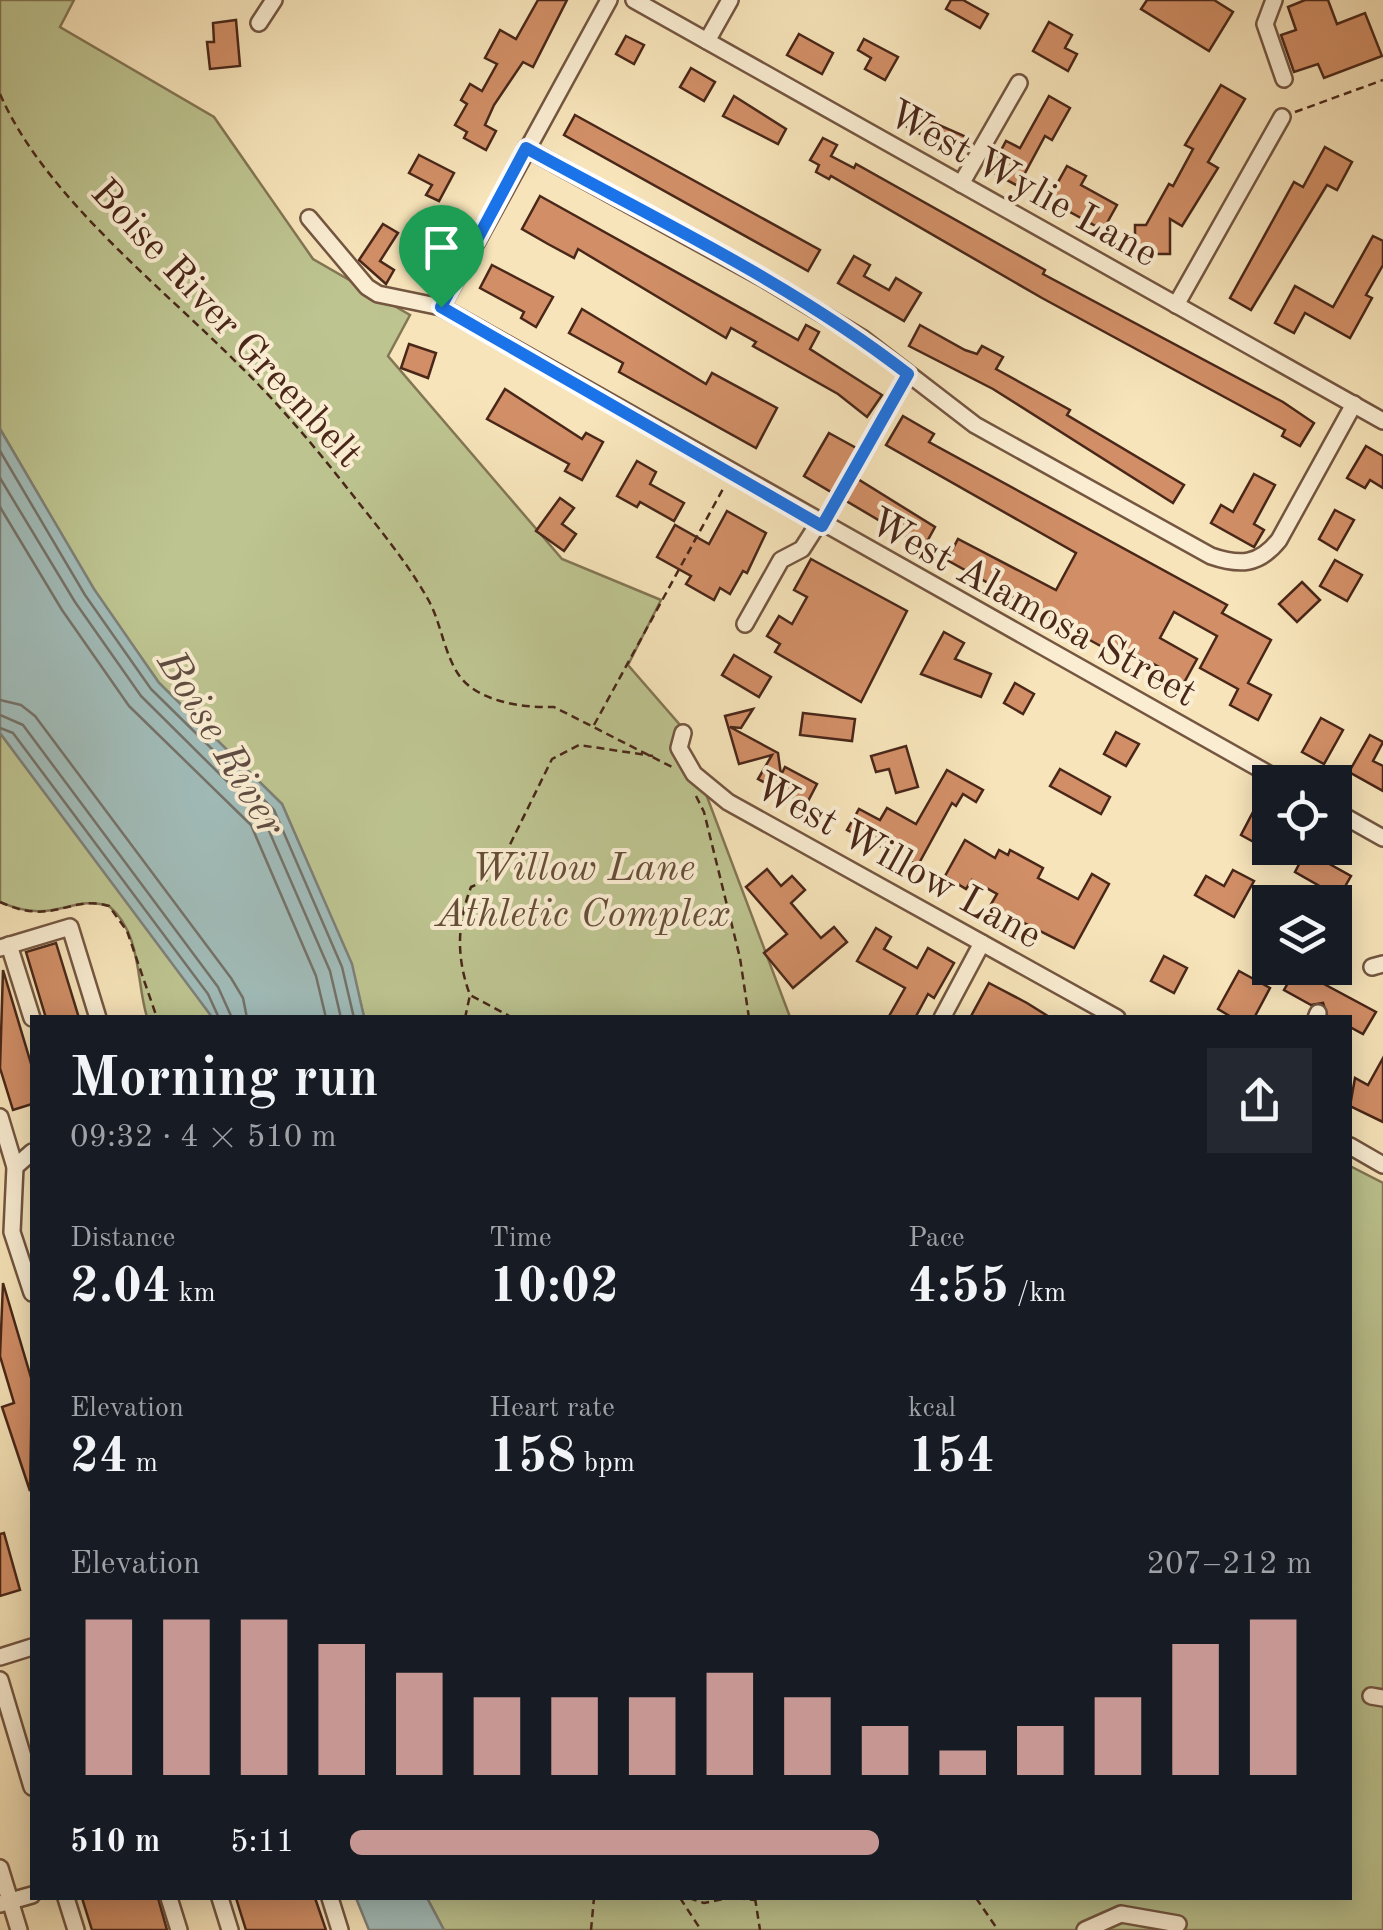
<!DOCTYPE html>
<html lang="en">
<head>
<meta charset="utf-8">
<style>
	:root { --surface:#171b24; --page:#242831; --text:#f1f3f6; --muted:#9ea1a6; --accent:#c59692 }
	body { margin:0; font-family:"Old Standard TT",serif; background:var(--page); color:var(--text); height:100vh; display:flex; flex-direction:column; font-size:38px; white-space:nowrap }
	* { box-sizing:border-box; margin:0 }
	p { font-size:32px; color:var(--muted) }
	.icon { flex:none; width:55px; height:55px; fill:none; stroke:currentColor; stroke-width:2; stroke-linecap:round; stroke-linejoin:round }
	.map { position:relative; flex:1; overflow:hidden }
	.panel { position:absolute; left:30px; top:1015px; width:1322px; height:885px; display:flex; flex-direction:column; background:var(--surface); border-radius:0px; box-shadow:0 5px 25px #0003 }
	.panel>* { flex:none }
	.controls { position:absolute; left:1252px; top:765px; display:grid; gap:20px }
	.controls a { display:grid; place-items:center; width:100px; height:100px; border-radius:0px; background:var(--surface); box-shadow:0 5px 25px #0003; font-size:50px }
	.pin { position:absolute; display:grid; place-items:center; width:85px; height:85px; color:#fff; margin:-102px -42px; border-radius:50% 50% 50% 0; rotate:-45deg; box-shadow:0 0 10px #0007 }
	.pin .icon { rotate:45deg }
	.round { display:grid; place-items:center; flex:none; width:105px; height:105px; border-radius:0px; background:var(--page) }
	.overview { display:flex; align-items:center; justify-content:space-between; height:170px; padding:0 40px }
	h1 { font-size:55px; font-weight:700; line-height:75px }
	.figures { display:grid; grid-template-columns:repeat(3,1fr); gap:15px; height:170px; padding:10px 40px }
	.figures div { display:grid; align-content:center }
	.figures b { font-size:50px; font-weight:700 }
	.figures small { font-size:28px; font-weight:400 }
	.figures p { font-size:28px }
	.chart { height:280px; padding:20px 40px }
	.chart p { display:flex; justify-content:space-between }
	.chart svg { width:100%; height:180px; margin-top:10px; stroke:var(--accent); stroke-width:6 }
	ul { padding:0 40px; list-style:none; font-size:32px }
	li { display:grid; grid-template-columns:160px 120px 1fr; align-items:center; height:75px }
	li i { height:25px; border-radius:12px; background:var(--accent) }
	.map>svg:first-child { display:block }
	.green { fill:#bdc490; stroke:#837654; stroke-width:2.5 }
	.water { fill:#a1bcb9; stroke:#7e8079; stroke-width:2.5 }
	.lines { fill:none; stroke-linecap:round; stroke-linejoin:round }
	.shore { stroke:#757269; stroke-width:2.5 }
	.building { fill:#d28f67; stroke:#492719; stroke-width:2.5 }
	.minor-casing { stroke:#745641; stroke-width:20 }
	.path { stroke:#492719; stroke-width:2.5; stroke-dasharray:8 5; stroke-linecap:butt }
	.minor { stroke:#faedd2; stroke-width:15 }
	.route-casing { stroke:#fff; stroke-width:20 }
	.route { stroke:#1a73e8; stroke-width:12 }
	.labels { text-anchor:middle; stroke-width:8; stroke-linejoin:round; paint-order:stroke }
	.street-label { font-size:40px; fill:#492719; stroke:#faedd2 }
	.park-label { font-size:40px; font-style:italic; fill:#664e37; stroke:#faedd2 }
	.water-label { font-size:42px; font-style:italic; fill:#5f4c41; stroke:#faedd2 }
</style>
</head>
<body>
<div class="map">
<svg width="1383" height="1930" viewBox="0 0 1383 1930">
	<rect width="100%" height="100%" fill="#f7e4ba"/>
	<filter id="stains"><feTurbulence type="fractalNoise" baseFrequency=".002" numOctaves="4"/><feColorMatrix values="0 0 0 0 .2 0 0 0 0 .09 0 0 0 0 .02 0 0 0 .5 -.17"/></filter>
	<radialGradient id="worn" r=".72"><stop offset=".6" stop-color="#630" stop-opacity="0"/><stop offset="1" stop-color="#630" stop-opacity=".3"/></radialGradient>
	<g class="green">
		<path d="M0 0H74L60 27 214 117 313 259 410 315 388 356 562 559 661 600 628 665 680 725 790 1017H364L351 964 282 804 159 683 94 590 0 429Z"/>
		<path d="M0 733 200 1000 212 1017H147C136 982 142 934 109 906 71 894 54 926 0 902Z"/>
		<path d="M1350 1166 1383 1183V1930H444L427 1898H1350Z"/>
	</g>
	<g class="water">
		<path d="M0 429 94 589 159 683 282 804 352 964 364 1017H212L0 733Z"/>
		<path d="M356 1898H427L444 1930H369Z"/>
	</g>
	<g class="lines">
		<g class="shore">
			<path d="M0 451 85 595 151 689 274 810 342 967 354 1018"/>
			<path d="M0 478 75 602 141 696 263 817 330 971 341 1018"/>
			<path d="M0 507 62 610 129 706 251 825 316 976 326 1018"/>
			<path d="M0 700 21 705 35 716 231 978 243 998 247 1018"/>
			<path d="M0 715 23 725 218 987 232 1018"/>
			<path d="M0 728 13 733 208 994 219 1018"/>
		</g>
	</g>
	<g class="building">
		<path d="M538 0H567L533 67 523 62 494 105 485 125 496 131 486 150 464 138 467 132 455 125 467 104 461 100 470 84 482 91 497 64 485 58 500 30 516 39Z"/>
		<path d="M951 0H963L988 14 980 28 946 9Z"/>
		<path d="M1147 0H1214L1233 12 1209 51 1141 9Z"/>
		<path d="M1305 0H1328L1337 24 1365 13 1382 56 1324 78 1318 64 1294 72 1281 35 1296 30 1288 7Z"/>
		<path d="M236 20 240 66 210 69 207 42H214L213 23Z"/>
		<path d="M1049 22 1072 35 1065 48 1077 54 1068 71 1033 51Z"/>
		<path d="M799 34 833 53 822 74 787 55Z"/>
		<path d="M626 36 644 45 634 64 616 54Z"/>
		<path d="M864 39 898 57 885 80 865 69 871 58 858 50Z"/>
		<path d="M691 68 715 82 704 101 680 87Z"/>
		<path d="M1221 85 1245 99 1208 162 1218 168 1182 226 1170 219V254H1135V225H1146L1169 184 1173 186 1193 149 1185 145Z"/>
		<path d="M734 96 786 129 778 144 723 116Z"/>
		<path d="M1049 96 1070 108 1052 140 1045 136 1018 186 990 171 1006 141 1020 148Z"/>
		<path d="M914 114 971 139 962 156 907 127Z"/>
		<path d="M575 115 820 250 808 271 564 135Z"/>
		<path d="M823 138 837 145 831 156 854 168 856 164 1045 270 1043 274 1283 402 1314 423 1300 446 1282 436 1285 430 1241 406 1042 298 831 176 829 179 816 172 819 165 810 160Z"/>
		<path d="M1325 147 1352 162 1337 190 1327 185 1251 310 1230 298 1294 182 1303 187Z"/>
		<path d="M419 155 454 173 439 201 426 195 432 185 409 173Z"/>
		<path d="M1067 166 1086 176 1081 185 1117 205 1103 230 1048 200Z"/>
		<path d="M540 196 798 340 806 325 819 332 810 349 882 395 867 417 838 394 753 346 756 342 731 328 726 338 578 249 574 258 548 244 522 229Z"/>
		<path d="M383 224 398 233 380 261 394 270 386 284 359 260Z"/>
		<path d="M1373 236 1383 241V265L1366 295 1372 298 1350 338 1305 313 1294 333 1275 323 1295 286 1333 307Z"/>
		<path d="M854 256 870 265 864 276 889 290 896 278 921 293 904 321 838 283Z"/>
		<path d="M492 265 553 297 536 327 521 318 524 312 480 288Z"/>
		<path d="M582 309 706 384 712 373 777 408 756 448 619 372 623 363 569 333Z"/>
		<path d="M920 325 965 350 977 354 982 346 1003 357 996 369 1070 410 1067 415 1184 485 1173 503 993 389 909 346Z"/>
		<path d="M409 344 436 353 428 378 401 368Z"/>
		<path d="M505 389 582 439 586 433 603 442 582 480 565 471 569 464 487 419Z"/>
		<path d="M903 416 934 434 929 442 1227 605 1222 613 1271 640 1248 683 1271 695 1258 720 1230 705 1238 689 1200 668 1217 636 1174 612 1160 638 1197 659 1180 690 1154 675 1159 667 1133 653 1129 660 1104 648 947 560 958 539 1056 590 1076 553 886 445Z"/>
		<path d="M829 433 858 449 845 471 935 527 924 547 804 476Z"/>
		<path d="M1366 446 1383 456V488L1370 480 1365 488 1347 478Z"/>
		<path d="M637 461 656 472 650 484 684 503 674 521 640 502 637 507 617 496Z"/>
		<path d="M1254 474 1275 485 1254 524 1264 530 1254 547 1211 523 1221 505 1233 512Z"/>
		<path d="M560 498 574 508 562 524 576 534 564 551 536 531Z"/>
		<path d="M1335 510 1354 520 1337 550 1319 539Z"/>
		<path d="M727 511 766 533 747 573 743 571 730 594 720 588 714 600 686 584 691 576 657 557 675 525 709 544Z"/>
		<path d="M811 559 907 611 861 702 775 652 780 644 767 636 779 616 792 624 807 597 794 590Z"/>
		<path d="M1335 560 1362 575 1347 601 1320 586Z"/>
		<path d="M1302 582 1320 600 1297 622 1279 604Z"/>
		<path d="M944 632 964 643 955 659 991 674 981 697 921 674Z"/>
		<path d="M734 655 771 677 759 697 722 675Z"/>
		<path d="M1015 683 1034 694 1023 714 1004 703Z"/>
		<path d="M753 709 741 728 730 727 778 753 781 775 785 767 817 784 806 805 758 779 772 755 739 764 725 716Z"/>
		<path d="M803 713 855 719 852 741 800 735Z"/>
		<path d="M1321 718 1343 730 1324 764 1302 752Z"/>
		<path d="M1116 732 1139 744 1126 766 1104 754Z"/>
		<path d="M1370 735 1383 742 1373 761 1383 766V791L1349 772Z"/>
		<path d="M906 746 918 787 896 793 889 769 876 772 871 756Z"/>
		<path d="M1060 769 1110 797 1101 814 1050 786Z"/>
		<path d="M947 770 983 790 976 802 963 794 956 806 952 803 918 865 847 830 859 809 880 820 887 808 916 824Z"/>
		<path d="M1253 812 1270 821V851L1241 835Z"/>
		<path d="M965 840 995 858 999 850 1008 855 1010 850 1043 868 1038 878 1078 899 1092 874 1109 884 1074 948 990 906 997 894 972 880 966 889 945 876Z"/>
		<path d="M1306 851 1351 876 1339 897 1295 872Z"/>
		<path d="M767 869 781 886 792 876 805 890 791 903 821 938 834 927 847 942 793 988 764 953 787 934 746 887Z"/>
		<path d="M1233 870 1254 881 1234 917 1195 895 1206 876 1224 886Z"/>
		<path d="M876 928 891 937 884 949 917 968 928 948 954 963 934 998 928 994 915 1018H888L905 988 857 961Z"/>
		<path d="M56 943 79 1018H46L26 952Z"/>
		<path d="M1164 956 1187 968 1174 993 1151 981Z"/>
		<path d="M1296 969 1376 1012 1363 1034 1350 1027V1018H1328L1323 1003 1311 1005 1284 990Z"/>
		<path d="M3 970 32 1067V1104L13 1110 0 1068Z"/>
		<path d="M1239 971 1270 988 1254 1018H1233L1218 1009Z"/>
		<path d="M989 983 1027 1003 1051 1018H970Z"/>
		<path d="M1383 1058V1122L1350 1106 1355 1078 1368 1085Z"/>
		<path d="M3 1283 32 1381 30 1491 2 1407 14 1403 0 1356Z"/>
		<path d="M4 1533 20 1590 0 1596V1534Z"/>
		<path d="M82 1898H158L167 1930H92Z"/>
		<path d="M236 1898H315L326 1930H246Z"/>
	</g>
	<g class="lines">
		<g class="minor-casing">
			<g id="minor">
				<path d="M634 0 1383 421"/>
				<path d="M1274 0 1265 24 1284 79"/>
				<path d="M259 23 274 0"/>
				<path d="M707 41 730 0"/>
				<path d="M526 148 763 278 862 338 975 425 1211 556C1240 566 1259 565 1279 540L1354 404"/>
				<path d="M961 184 1019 83"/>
				<path d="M309 218 367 287 378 294 441 307 1283 782"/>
				<path d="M1176 305 1282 117"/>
				<path d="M441 307 609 0"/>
				<path d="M745 624 781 560 802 549 818 524"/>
				<path d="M683 733 679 748 694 774 728 802 1117 1018"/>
				<path d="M1335 811 1383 838"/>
				<path d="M9 945 32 1018"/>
				<path d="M0 948 70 927 98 1018"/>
				<path d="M1372 967 1383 964"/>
				<path d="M942 1018 982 943"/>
				<path d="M1316 1018 1318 1013"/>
				<path d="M0 1117 15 1167 12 1232 32 1293"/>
				<path d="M1350 1146 1383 1165"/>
				<path d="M15 1167 32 1152"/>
				<path d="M0 1657 32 1647"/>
				<path d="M0 1680 32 1787"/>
				<path d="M1371 1696 1383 1698"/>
				<path d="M0 1868 19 1930"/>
				<path d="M66 1898 76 1930"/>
				<path d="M169 1898 179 1930"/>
				<path d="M220 1898 230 1930"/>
				<path d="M330 1898 340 1930"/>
				<path d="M0 1904 32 1895"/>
				<path d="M1085 1930 1121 1914 1178 1924"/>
			</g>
		</g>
		<g class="path">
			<path d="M0 94C45 197 162 287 240 366 282 407 319 452 355 498 381 531 410 566 430 603 443 628 446 667 468 685 489 703 527 708 554 707L672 767"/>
			<path d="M1295 112 1383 80"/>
			<path d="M831 507 899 388"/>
			<path d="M594 725 724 487"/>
			<path d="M696 796 704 812 740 958 749 1018"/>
			<path d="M0 902C54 927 70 894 109 906L127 931 157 1018"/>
			<path d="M465 1018 470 995"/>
			<path d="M513 1018 470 995C456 957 457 924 471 887L494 877 552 759 579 745 653 756"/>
			<path d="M680 1898 701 1930"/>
			<path d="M689 1898 704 1903 728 1898"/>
			<path d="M737 1898 755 1900"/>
			<path d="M755 1898 760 1930"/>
			<path d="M976 1898 998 1930"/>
			<path d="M591 1930 594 1898"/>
		</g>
		<use href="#minor" class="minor"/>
	</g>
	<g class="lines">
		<g class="route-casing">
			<path id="route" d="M526 148C655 219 791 283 908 374L822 526 441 307Z"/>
		</g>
		<use href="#route" class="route"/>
	</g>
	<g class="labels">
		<g class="street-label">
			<text transform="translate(1024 182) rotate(29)" y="14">West Wylie Lane</text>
			<text transform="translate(228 322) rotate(47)" y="14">Boise River Greenbelt</text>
			<text transform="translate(1034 606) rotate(29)" y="14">West Alamosa Street</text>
			<text transform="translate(899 859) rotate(29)" y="14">West Willow Lane</text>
		</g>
		<g class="park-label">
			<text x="583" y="880">Willow Lane<tspan x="583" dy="46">Athletic Complex</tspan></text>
		</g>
		<g class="water-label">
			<text transform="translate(223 742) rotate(59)" y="15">Boise River</text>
		</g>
	</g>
	<rect width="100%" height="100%" filter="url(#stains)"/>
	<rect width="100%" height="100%" fill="url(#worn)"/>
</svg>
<div class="controls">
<a><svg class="icon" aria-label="locate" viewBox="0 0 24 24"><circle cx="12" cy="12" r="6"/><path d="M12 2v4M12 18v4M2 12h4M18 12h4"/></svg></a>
<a><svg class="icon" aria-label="layers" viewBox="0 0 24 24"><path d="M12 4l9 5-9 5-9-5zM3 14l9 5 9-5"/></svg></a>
</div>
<div class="pin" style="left:441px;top:307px;background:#1e9e55"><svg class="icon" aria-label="arrive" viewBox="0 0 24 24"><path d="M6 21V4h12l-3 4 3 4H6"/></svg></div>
<section class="panel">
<div class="overview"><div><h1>Morning run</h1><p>09:32 · 4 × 510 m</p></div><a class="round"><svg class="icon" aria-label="share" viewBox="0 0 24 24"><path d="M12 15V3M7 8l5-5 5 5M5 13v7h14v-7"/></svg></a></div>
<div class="figures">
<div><p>Distance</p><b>2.04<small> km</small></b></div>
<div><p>Time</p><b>10:02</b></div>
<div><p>Pace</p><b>4:55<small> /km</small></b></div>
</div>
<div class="figures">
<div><p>Elevation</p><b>24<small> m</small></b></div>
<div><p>Heart rate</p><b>158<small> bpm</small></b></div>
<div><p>kcal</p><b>154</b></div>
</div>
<div class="chart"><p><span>Elevation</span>207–212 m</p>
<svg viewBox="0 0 160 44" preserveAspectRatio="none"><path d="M5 44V6M15 44V6M25 44V6M35 44V12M45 44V19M55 44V25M65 44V25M75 44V25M85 44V19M95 44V25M105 44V32M115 44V38M125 44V32M135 44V25M145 44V12M155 44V6"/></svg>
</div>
<ul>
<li><b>510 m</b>5:11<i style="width:55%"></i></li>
</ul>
</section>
</div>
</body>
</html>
